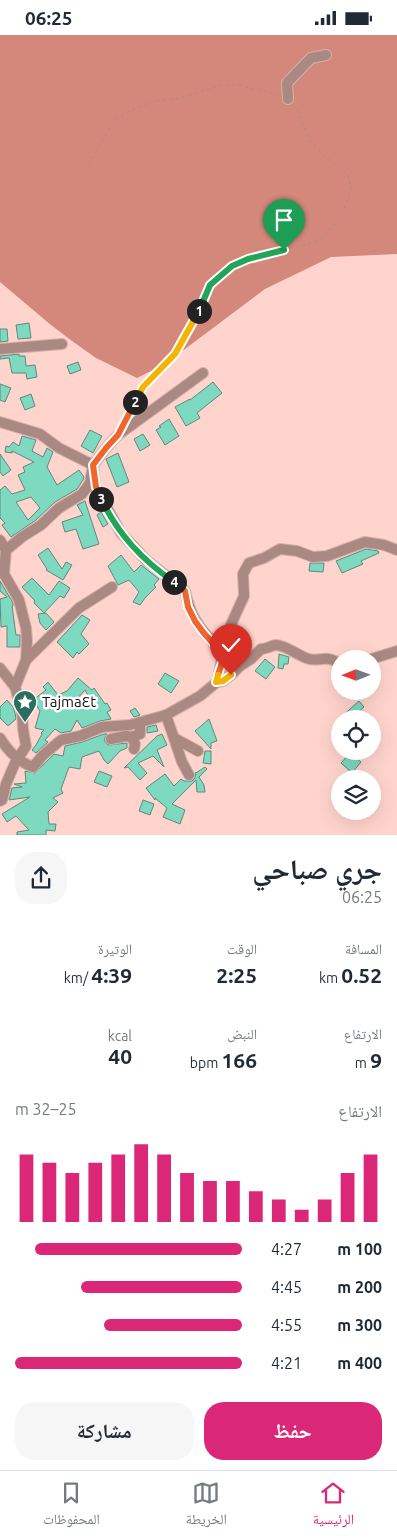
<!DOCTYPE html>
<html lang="ar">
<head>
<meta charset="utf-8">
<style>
	:root { --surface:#fff; --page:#f6f6f7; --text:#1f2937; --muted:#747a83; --line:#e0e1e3; --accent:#db2777 }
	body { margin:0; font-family:Ubuntu,"Noto Naskh Arabic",sans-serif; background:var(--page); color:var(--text); direction:rtl; height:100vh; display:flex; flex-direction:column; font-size:19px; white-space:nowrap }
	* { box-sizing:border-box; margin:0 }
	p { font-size:16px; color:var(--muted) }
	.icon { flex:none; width:28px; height:28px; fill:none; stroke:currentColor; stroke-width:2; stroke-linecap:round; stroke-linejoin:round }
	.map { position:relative; height:800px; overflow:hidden; direction:ltr }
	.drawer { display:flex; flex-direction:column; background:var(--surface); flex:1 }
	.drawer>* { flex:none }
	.needle { width:32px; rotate:269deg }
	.tools { position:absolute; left:331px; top:615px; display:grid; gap:10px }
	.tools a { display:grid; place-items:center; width:50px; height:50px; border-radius:50%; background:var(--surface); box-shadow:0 5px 20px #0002; font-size:25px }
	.pin { position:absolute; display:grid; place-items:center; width:42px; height:42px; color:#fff; margin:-51px -21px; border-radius:50% 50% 50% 0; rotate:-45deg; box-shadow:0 0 5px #0007 }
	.pin .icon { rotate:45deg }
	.km { position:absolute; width:25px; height:25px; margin:-12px; border-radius:50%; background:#222; color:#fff; font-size:14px; line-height:25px; text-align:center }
	.round { display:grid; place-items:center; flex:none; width:52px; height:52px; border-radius:20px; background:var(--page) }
	.head { display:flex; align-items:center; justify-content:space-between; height:85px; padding:0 15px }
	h1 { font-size:28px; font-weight:700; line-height:38px }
	.figures { display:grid; grid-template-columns:repeat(3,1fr); gap:8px; height:85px; padding:5px 15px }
	.figures div { display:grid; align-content:center }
	.figures b { font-size:21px; font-weight:700 }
	.figures small { font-size:14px; font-weight:400 }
	.figures p { font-size:14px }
	.chart { height:140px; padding:10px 15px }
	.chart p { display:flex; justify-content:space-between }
	.chart svg { width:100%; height:90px; margin-top:5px; stroke:var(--accent); stroke-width:6 }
	.primary-button { display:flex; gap:10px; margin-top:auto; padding:10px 15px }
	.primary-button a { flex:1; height:58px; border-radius:20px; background:var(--accent); color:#fff; font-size:20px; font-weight:700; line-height:58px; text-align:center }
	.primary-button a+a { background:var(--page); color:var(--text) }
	ul { padding:0 15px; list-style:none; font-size:16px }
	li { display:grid; grid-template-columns:80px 60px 1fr; align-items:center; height:38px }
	li i { height:12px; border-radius:6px; background:var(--accent) }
	.status { display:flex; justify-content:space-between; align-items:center; height:35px; padding:0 25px; background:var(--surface); direction:ltr }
	.status svg { height:14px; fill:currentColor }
	.menu { display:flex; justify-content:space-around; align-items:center; height:70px; border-top:1px solid var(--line); background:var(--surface); font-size:14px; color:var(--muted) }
	.menu a { display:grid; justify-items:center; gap:2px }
	.menu .selected { color:var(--accent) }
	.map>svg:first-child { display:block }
	.forest { fill:#d4887c }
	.building { fill:#7ed9c1; stroke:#5f887c; fill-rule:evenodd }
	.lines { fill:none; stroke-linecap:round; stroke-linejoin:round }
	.minor-casing { stroke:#d6b1ab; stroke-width:12 }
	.path { stroke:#ab8b85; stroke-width:1; stroke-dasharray:2.5 4; stroke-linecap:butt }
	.minor { stroke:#ab8983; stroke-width:10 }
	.split-1-casing { stroke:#fff; stroke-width:10 }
	.split-2-casing { stroke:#fff; stroke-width:10 }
	.split-3-casing { stroke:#fff; stroke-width:10 }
	.split-4-casing { stroke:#fff; stroke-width:10 }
	.split-5-casing { stroke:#fff; stroke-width:10 }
	.split-6-casing { stroke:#fff; stroke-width:10 }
	.split-1 { stroke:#22a559; stroke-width:6 }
	.split-2 { stroke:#f5b400; stroke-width:6 }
	.split-3 { stroke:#f0652b; stroke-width:6 }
	.split-4 { stroke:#22a559; stroke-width:6 }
	.split-5 { stroke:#f0652b; stroke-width:6 }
	.split-6 { stroke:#f5b400; stroke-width:6 }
	.labels { text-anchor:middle; stroke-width:5; stroke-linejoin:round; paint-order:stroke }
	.poi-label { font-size:15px; fill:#1e100e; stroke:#fff; text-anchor:start }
</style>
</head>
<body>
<div class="status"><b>06:25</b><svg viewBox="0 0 49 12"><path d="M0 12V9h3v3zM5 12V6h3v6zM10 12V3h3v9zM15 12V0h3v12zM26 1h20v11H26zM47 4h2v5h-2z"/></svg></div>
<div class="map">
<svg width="397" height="800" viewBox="0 0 397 800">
	<rect width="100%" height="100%" fill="#ffd4cd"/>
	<path class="forest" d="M0 0H397V219L331 222 265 254 165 329 137 343 96 323 72 306 51 290 0 247Z"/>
	<g class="building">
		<path d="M29 288 31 303 18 304 16 290Z"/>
		<path d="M0 294H7L8 306 0 307Z"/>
		<path d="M19 319V321H25L26 331 35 330 37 342 27 344 26 338H12L9 323 0 324V321Z"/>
		<path d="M78 327 81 335 70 339 67 331Z"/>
		<path d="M213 347 222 358 197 378 200 383 186 391 175 372 190 364V365Z"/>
		<path d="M0 349 11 353 5 367 0 365Z"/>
		<path d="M31 359 35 371 25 375 20 363Z"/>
		<path d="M169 384 179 401 165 410 156 395 161 392 159 391Z"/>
		<path d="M90 395 102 401 93 418 81 411Z"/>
		<path d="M143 399 150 410 140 416 134 404Z"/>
		<path d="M22 401 36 405 32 416 43 422 47 413 53 417 47 432 57 450 79 435 84 442 83 445 77 454 55 467 36 485 11 502 2 490 5 488 0 483V455L5 451 12 459 25 455 18 440 25 437 23 432 34 427 12 416V418L5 417 6 411 9 412 13 407 19 411ZM31 462 40 473 28 485 16 467Z"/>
		<path d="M118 418 129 447 117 452 106 424Z"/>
		<path d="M0 419 11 435 3 441 0 437Z"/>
		<path d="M85 466 99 509 83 514 76 494 65 497 62 487 83 480 77 470Z"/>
		<path d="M101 477 108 489 103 492 97 480Z"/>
		<path d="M48 513 62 534 66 527 72 530 63 545 46 535 47 534 38 520Z"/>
		<path d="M366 514 378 516 379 518 361 526 363 529 342 538 336 526Z"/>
		<path d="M121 520 134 537 141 530 159 544 154 550 156 552 145 563 140 570 133 567 139 557 129 545 118 550 108 531Z"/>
		<path d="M310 528H324L323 537 309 536Z"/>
		<path d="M32 543 49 560 59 546 70 553 64 563 60 561 44 578 34 568 35 566 22 552Z"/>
		<path d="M0 546 13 568V571H12L16 600H20V612H7V591L1 592 0 564 7 562 0 556Z"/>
		<path d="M46 578 54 587 46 595 40 588 38 579Z"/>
		<path d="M82 580 90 585 81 599 89 609 79 619 77 617 73 623 57 607Z"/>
		<path d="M279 619 289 622 288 629H284L283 634 278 633Z"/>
		<path d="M265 624 275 632 266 644 255 636Z"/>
		<path d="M165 638 179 646 171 658 158 649Z"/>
		<path d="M78 643 92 655 94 653 105 669 107 668 111 675 107 677 111 684 100 686 82 693 77 685 71 696 61 698 55 694 45 705 48 707 36 718 32 715 36 710 42 699 41 698 44 695 35 693 40 676 33 665 46 655 43 652 48 647 58 660 67 656ZM85 655 93 669 69 673Z"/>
		<path d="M7 665 13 672 15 678 16 684 8 691 0 683V672Z"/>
		<path d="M359 666 364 672 351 684H340V701L338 706 334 704 332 701 340 681V683Z"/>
		<path d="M135 673 140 680 134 682 130 676Z"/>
		<path d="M209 684 217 706 211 708V714L195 696Z"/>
		<path d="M156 690 158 696 147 698V692Z"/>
		<path d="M104 699H107L104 705 108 710 127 708V713L120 716 108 729 104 725 99 716 82 722 80 734 69 732 61 754 63 758 53 763 58 767 48 777 49 789H56L55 796 46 795V800H17V797L29 795 16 781 7 787 2 779 30 762 9 765 12 753 22 752 14 749 26 748 25 736 35 738 54 719 63 721 65 711 82 707Z"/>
		<path d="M162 699 167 710 157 715 164 732 153 721 138 728 147 738 140 745 128 732 124 733 157 701Z"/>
		<path d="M205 716H211V729L203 728Z"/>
		<path d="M350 718 361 727 352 738 341 728Z"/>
		<path d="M205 732 207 734 199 742 204 750 205 757H197L196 745 172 769 185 775 180 789 163 782 167 773 155 763V765L146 753 165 739 174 751 181 744 184 746H192L195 743 196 737V738Z"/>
		<path d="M99 736 112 741 107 752 94 747Z"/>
		<path d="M143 765 154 769 150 780 139 776Z"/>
	</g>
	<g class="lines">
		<g class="minor-casing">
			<g id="minor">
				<path d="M288 64 287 48 311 23 326 20"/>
				<path d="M0 314 62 309"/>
				<path d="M0 387 40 399 59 413 93 430 95 452 121 498 146 525 185 556C190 578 196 589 211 605 215 611 219 616 224 621"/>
				<path d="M0 505 6 515"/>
				<path d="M371 624 397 616"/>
				<path d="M26 625 79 573 112 552"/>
				<path d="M0 633 15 652"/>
				<path d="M217 647 223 646 231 640 240 631 251 624 261 614C267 614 270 611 276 610 286 610 298 621 309 624 316 626 322 623 329 624 332 624 336 627 340 628"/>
				<path d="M166 680 182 727 189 740"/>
				<path d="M0 703C8 716 19 727 33 732L43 720 61 705 80 701 102 692 130 690 166 680 200 661 217 647 228 596 244 561 243 539 249 528 264 523 280 514 297 516 313 522 327 521 365 507 384 510 397 515"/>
				<path d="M174 703 198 716"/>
				<path d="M111 704 126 701 132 702"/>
				<path d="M134 714 135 709 132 702 140 699V687"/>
				<path d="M0 766 2 765 6 749 15 728 26 711 23 694 22 677 15 652 26 625 27 606 26 593 19 565 4 539 6 515 22 502 41 490 59 473 82 459 90 448 93 430 106 413 118 400 203 338"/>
			</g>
		</g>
		<g class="path">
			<path d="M89 129 113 87 131 75 154 66 181 63 221 50H239L278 60"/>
			<path d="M127 382 143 352 175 319 194 286 210 250 232 231 248 224 318 206 334 191 346 170 351 155 348 140 323 120 309 104 299 79 293 71"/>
		</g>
		<use href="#minor" class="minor"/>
	</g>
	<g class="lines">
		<g class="split-1-casing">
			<path id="split-1" d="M199 276 210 250 232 231 248 224 284 215"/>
		</g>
		<g class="split-2-casing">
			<path id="split-2" d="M135 367 143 352 175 319 199 276"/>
		</g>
		<g class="split-3-casing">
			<path id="split-3" d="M101 464 96 452 93 430 106 413 118 400 135 367"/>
		</g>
		<g class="split-4-casing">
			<path id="split-4" d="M101 464C119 500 141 524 174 547"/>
		</g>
		<g class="split-5-casing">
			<path id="split-5" d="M174 547 185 556 188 572 195 586 203 597 224 621 218 640"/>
		</g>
		<g class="split-6-casing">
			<path id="split-6" d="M218 640 216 647 223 646 231 640"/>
		</g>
		<use href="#split-1" class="split-1"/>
		<use href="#split-2" class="split-2"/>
		<use href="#split-3" class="split-3"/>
		<use href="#split-4" class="split-4"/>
		<use href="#split-5" class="split-5"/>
		<use href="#split-6" class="split-6"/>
	</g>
	<defs>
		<g id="sight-pin" transform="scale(1.25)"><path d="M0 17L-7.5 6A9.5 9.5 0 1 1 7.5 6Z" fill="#2d6f5f" stroke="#fff"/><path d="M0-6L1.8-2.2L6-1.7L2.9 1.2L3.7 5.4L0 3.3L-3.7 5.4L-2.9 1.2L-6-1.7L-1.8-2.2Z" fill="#fff"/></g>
	</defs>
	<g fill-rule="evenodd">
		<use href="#sight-pin" x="25" y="667"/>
	</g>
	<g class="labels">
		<g class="poi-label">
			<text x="42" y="672">Tajmaɛt</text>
		</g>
	</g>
</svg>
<div class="tools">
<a><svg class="needle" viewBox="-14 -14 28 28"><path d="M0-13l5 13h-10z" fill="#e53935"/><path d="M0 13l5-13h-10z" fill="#747a83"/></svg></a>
<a><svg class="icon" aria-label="locate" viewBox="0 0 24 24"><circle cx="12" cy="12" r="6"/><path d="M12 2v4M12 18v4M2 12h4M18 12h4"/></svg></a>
<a><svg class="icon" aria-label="layers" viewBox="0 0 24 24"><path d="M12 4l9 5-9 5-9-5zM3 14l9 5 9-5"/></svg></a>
</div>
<div class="pin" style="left:284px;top:215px;background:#1e9e55"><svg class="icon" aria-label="arrive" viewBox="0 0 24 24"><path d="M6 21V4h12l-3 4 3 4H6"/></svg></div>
<div class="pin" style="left:231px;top:640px;background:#d93025"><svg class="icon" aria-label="check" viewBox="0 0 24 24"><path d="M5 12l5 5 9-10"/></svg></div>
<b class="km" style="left:199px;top:276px">1</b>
<b class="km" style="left:135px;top:367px">2</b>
<b class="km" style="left:101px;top:464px">3</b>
<b class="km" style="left:174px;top:547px">4</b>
</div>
<section class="drawer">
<div class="head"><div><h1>جري صباحي</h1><p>06:25</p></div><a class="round"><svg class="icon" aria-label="share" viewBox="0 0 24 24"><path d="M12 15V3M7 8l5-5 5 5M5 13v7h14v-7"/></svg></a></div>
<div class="figures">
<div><p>المسافة</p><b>0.52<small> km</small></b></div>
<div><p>الوقت</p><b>2:25</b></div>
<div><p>الوتيرة</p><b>4:39<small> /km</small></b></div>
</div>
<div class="figures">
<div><p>الارتفاع</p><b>9<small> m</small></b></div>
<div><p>النبض</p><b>166<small> bpm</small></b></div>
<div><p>kcal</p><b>40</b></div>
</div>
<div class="chart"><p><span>الارتفاع</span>25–32 m</p>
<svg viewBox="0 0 160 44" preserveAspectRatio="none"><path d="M5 44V11M15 44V15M25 44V20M35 44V15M45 44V11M55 44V6M65 44V11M75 44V20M85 44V24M95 44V24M105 44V29M115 44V33M125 44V38M135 44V33M145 44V20M155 44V11"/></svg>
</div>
<ul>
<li><b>100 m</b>4:27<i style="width:91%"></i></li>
<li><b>200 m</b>4:45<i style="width:71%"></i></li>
<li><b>300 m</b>4:55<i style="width:61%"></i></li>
<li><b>400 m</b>4:21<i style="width:100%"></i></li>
</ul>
<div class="primary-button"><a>حفظ</a><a>مشاركة</a></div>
</section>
<nav class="menu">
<a class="selected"><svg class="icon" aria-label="home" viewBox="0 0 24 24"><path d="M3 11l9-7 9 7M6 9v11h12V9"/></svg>الرئيسية</a>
<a><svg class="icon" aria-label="map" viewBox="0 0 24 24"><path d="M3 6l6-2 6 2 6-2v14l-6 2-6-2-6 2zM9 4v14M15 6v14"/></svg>الخريطة</a>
<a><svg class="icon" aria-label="saved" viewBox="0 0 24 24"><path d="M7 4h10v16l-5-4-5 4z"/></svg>المحفوظات</a>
</nav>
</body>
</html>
